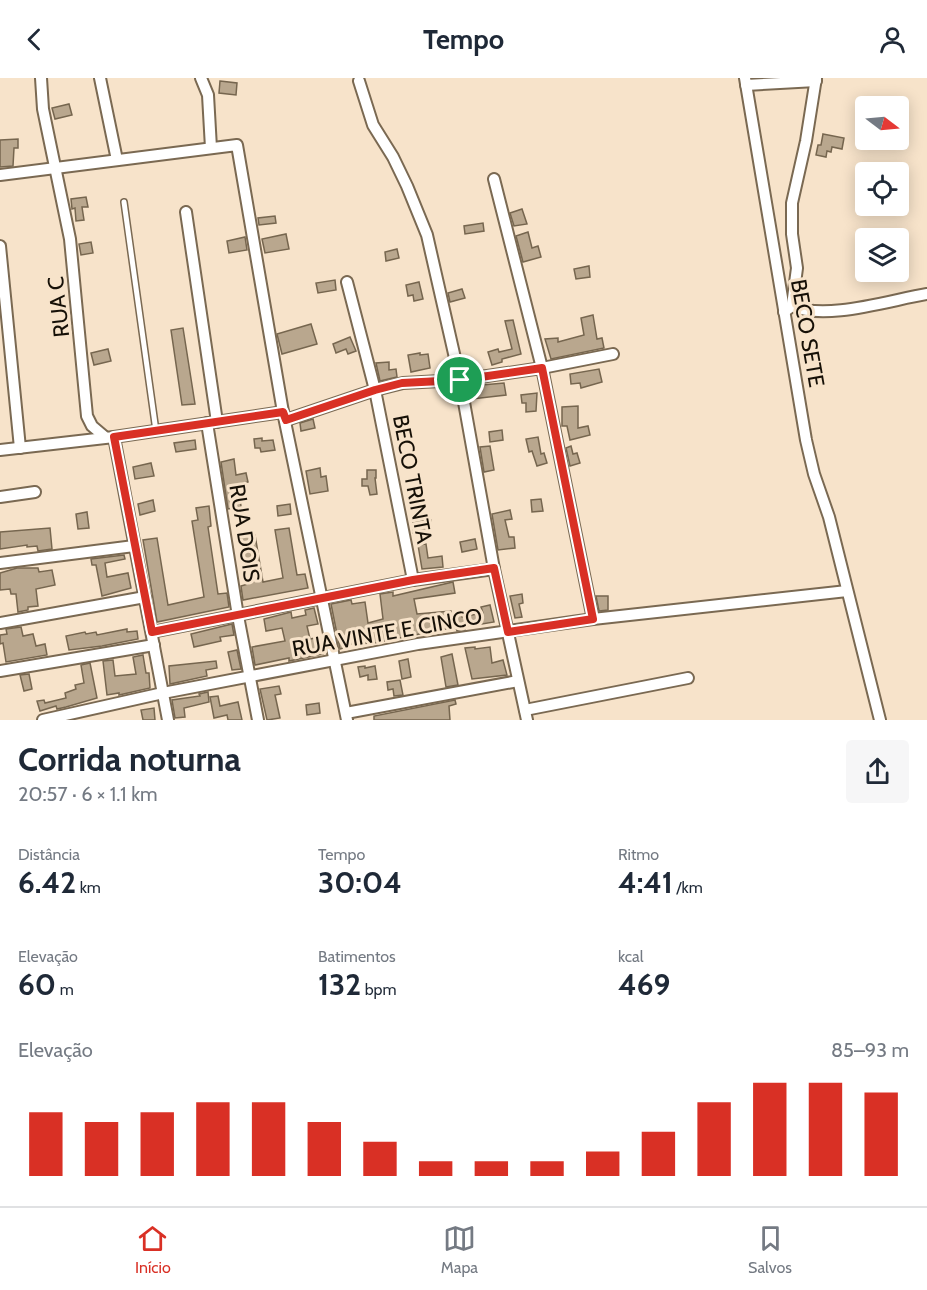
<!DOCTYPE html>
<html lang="pt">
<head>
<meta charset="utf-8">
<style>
	:root { --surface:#fff; --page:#f6f6f7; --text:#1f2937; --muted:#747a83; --line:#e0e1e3; --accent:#d93025 }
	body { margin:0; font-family:Cabin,sans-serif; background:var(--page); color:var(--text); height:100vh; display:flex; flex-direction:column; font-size:22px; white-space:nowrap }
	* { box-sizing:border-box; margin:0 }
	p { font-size:20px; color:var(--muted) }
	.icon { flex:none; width:33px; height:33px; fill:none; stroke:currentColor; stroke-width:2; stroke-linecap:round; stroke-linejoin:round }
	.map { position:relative; height:642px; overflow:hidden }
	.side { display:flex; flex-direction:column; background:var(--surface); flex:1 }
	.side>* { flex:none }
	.needle { width:39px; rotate:106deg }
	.buttons { position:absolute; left:855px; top:18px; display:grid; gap:12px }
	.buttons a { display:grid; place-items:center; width:54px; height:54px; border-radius:6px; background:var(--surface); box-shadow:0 3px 15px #0003; font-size:30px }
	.pin { position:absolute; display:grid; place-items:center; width:51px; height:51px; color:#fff; margin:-26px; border:3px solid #fff; border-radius:50%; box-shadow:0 2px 6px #0007 }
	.round { display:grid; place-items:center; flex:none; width:63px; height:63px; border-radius:6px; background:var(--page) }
	.head { display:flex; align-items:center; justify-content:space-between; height:102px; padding:0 18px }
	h1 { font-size:33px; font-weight:700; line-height:45px }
	.metrics { display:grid; grid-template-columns:repeat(3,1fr); gap:9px; height:102px; padding:6px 18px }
	.metrics div { display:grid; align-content:center }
	.metrics b { font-size:30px; font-weight:700 }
	.metrics small { font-size:16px; font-weight:400 }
	.metrics p { font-size:16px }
	.chart { height:168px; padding:12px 18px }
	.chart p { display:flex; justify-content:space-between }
	.chart svg { width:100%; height:108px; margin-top:6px; stroke:var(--accent); stroke-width:6 }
	header { display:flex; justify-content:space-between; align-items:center; height:78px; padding:0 18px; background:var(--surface); font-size:27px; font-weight:700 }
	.tab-bar { display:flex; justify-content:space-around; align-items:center; height:84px; border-top:2px solid var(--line); background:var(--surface); font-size:16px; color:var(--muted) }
	.tab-bar a { display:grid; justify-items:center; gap:3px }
	.tab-bar .active { color:var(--accent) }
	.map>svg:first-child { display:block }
	.building { fill:#b9a78e; stroke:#76664f; stroke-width:1.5 }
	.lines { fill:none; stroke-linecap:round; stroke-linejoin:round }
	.lane-casing { stroke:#7a6952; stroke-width:8 }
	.street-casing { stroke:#7a6952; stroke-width:14 }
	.lane { stroke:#fff; stroke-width:5 }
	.street { stroke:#fff; stroke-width:10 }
	.route-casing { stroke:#fff; stroke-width:12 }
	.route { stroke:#d93025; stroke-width:8 }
	.labels { text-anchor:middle; stroke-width:6; stroke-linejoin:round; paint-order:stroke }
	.street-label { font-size:22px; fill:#161007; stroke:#f7e3ca }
</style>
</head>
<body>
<header><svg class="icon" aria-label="back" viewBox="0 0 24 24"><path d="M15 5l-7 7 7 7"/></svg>Tempo<svg class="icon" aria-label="person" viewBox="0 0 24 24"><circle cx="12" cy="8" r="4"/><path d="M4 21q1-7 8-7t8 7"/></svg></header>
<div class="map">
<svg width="927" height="642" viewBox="0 0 927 642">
	<rect width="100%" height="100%" fill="#f7e3ca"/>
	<g class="building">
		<path d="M220 3 237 5 236 17 219 15Z"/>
		<path d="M69 26 72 37 55 41 52 30Z"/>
		<path d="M823 56 844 60 842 71 832 69 831 74 827 73 826 79 816 77 818 67H821Z"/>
		<path d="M18 61V70H14L13 88 0 89V62Z"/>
		<path d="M86 119 88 129H82L84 142 76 143 75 130 72 131 71 121Z"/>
		<path d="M522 131 527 146 514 148 510 135Z"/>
		<path d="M275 138 276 145 259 147 258 140Z"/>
		<path d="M483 145 484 153 465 156 464 148Z"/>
		<path d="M528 154 532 170 538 168 541 179 523 184 516 158Z"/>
		<path d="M286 156 289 171 265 175 262 161Z"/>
		<path d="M245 159 247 172 229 175 227 163Z"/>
		<path d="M91 164 93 175 81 177 79 166Z"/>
		<path d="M397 171 399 180 386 183 385 174Z"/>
		<path d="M589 188 590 199 576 201 574 191Z"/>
		<path d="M335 202 336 212 318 215 316 205Z"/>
		<path d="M419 204 423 221 414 223 413 217 408 218 406 207Z"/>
		<path d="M462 211 465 220 450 224 448 215Z"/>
		<path d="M593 237 597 261 602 260 604 270 551 281 545 261 558 260V264L584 257 581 240Z"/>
		<path d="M513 242 521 276 502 281V284L492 287 488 274 498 271 499 274 512 271 505 243Z"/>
		<path d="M311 246 317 266 282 276 277 256Z"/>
		<path d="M183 250 195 326 182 327 171 252Z"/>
		<path d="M350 259 356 273 348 276 346 271 336 275 333 266Z"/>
		<path d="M108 271 111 283 94 287 91 275Z"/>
		<path d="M420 275V277L428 276 430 290 411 294 408 277Z"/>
		<path d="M389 284V292L396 291 397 299 380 303 376 285Z"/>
		<path d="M599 291 602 304 581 310 580 305 571 306 570 296Z"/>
		<path d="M504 305 506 317 472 321 471 308Z"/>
		<path d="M537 315 536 333 526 334V325H522L521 317Z"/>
		<path d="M578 328V350L588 348 590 357 570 362 567 348H562V329Z"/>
		<path d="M313 341 315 350 301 353 300 345Z"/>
		<path d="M502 352 503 362 490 364 489 354Z"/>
		<path d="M538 359 541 376 544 375 547 385 537 388 532 373 529 374 526 361Z"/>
		<path d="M262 360V363L273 362 275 372 261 374 260 370H255L254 361Z"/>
		<path d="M195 362 196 371 176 374 174 365Z"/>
		<path d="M490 368 494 392 484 394 480 369Z"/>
		<path d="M571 368 573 376 577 375 580 385 570 388 566 370Z"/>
		<path d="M234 381 236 397 246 395 248 404 239 406 241 429 228 431 221 384Z"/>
		<path d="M151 385 154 398 135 401 133 389Z"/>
		<path d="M320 390 321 399 326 398 328 413 310 416 306 393Z"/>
		<path d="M367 392H376V400H375L377 416 370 417 368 408H362V401H367Z"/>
		<path d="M541 421 543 433 532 434 531 422Z"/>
		<path d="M153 422 155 433 140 437 138 426Z"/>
		<path d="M290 426 291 436 278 438 277 428Z"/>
		<path d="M209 428 211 448 208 449 218 516 227 515 229 529 157 544 143 462 157 460 168 527 204 519 192 443 198 442 196 430Z"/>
		<path d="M510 432 512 441 505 442 509 459H514L515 470 498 472 492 436Z"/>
		<path d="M87 434 89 450 78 451 76 436Z"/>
		<path d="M431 442V454L413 455V443Z"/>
		<path d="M50 450 52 471 38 473 37 468 27 469V467L0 471V454Z"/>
		<path d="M289 450 297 497 305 496 308 510 243 522 241 508 248 506 240 459 255 457 263 504 283 500 275 452Z"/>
		<path d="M475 461 477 471 462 474 460 464Z"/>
		<path d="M426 466 428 480 442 478 443 489 422 491 418 467Z"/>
		<path d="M124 477 125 481 105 485 107 499 128 495 131 510 102 518 96 487H92L91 481Z"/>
		<path d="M17 490H38L39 494 52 492 55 507 36 511 38 528 28 529V532L18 534 16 516H11L10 511 0 512V495Z"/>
		<path d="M453 504 455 515 414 521 417 536 451 533 452 538 461 536 462 539 483 535 481 529 490 527 494 544 464 549 465 552H462L457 553 456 550 445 551 374 565 349 566 350 568 340 571 331 526 351 522 352 526 365 524 368 545 383 541 380 516 393 514V518Z"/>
		<path d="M522 516 523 525 519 526 522 539 515 540 510 518Z"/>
		<path d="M596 518H608V532L599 533Z"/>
		<path d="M314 530 318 546 307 548 310 561 320 559 323 576 289 583V580L255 587 252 569 285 563 282 550 266 553 264 541 291 534 292 540 306 537 305 532Z"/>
		<path d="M232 546 234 557 220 559 221 563 194 569 191 556Z"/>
		<path d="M21 549 23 558 33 556 36 568 45 566 47 577 6 584 3 565 0 566V557L7 556 6 551Z"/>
		<path d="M127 551V554L137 553 138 561 102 568 69 572 66 558 85 554 86 556 96 554 97 557Z"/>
		<path d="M475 569V571L490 569 492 585 503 582 507 597 472 601 465 570Z"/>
		<path d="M237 572 241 591 232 592 228 574Z"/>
		<path d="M452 576 458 607 446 609 441 579Z"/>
		<path d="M143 577 146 595H149L150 610 119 617V615L107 617 103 583 113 582 115 598 136 596 133 579Z"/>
		<path d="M408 581 411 599 402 601 399 583Z"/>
		<path d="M216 583 217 590 206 592 207 598 170 606 169 588Z"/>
		<path d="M90 585 97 620 66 629 57 631 56 628 40 633 37 623 44 622 45 625 66 620 65 615 76 611 75 607 84 605 81 587Z"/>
		<path d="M365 588V590L375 588 377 601 368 602V597L360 599 358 589Z"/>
		<path d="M29 596 32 611 24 613 20 597Z"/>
		<path d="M400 602 403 617 394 618 393 611 388 612 387 604Z"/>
		<path d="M279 608 281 616 275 617 280 640 267 642 260 611Z"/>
		<path d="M208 614 209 624 184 630 185 639 175 640 172 622 200 618 199 616Z"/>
		<path d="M218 618 220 628 238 624 242 642H228L227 637 214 640 210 619Z"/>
		<path d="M455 622 456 626 449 628 450 642H374V638Z"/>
		<path d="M319 625 320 635 307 637 306 627Z"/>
		<path d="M154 630 155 642H143L141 632Z"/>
	</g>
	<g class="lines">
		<g class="lane-casing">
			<path id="lane" d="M124 124 156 353"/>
		</g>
		<g class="street-casing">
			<g id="street">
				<path d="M41 0 43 31 70 161 87 338 92 348 105 359"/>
				<path d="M100 0 117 82"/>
				<path d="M201 0 208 17 211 70"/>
				<path d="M745 0 806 362 814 396 829 439 880 642"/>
				<path d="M359 3 373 47 393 79 407 108 427 157 460 302 494 491 527 642"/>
				<path d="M746 7 816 3"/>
				<path d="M0 97 237 67 283 334 347 642"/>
				<path d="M494 101 542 290 593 541"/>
				<path d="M186 134 217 344"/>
				<path d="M0 168 20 370"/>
				<path d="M347 204 375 312 413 502"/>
				<path d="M792 228C826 243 890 222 927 216"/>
				<path d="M784 234 792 228 797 190 792 156V125L806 63 816 0"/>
				<path d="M286 342 375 312 403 305 460 302 542 290 613 276"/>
				<path d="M207 345 238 538 258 642"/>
				<path d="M114 359 168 642"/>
				<path d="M0 372 114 359 283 334"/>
				<path d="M0 419 35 414"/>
				<path d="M0 485 134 468"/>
				<path d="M0 545 145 519"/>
				<path d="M152 554 413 502 494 491"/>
				<path d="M0 593 154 567"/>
				<path d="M525 632 688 600"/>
				<path d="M346 635 518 603"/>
				<path d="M43 642 163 615 418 566 593 541 847 513"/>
			</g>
		</g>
		<use href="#lane" class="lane"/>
		<use href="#street" class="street"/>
	</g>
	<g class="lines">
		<g class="route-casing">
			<path id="route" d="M542 290 593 541 508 554 494 490 413 502 152 554 114 359 283 334 286 342 375 312 402 305 460 302Z"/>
		</g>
		<use href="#route" class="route"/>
	</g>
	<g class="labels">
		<g class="street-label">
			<text transform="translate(58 229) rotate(-96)" y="8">RUA C</text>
			<text transform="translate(808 255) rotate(80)" y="8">BECO SETE</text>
			<text transform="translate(413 401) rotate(79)" y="8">BECO TRINTA</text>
			<text transform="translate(245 455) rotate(81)" y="8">RUA DOIS</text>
			<text transform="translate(387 554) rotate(-10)" y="8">RUA VINTE E CINCO</text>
		</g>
	</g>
</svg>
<div class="buttons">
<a><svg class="needle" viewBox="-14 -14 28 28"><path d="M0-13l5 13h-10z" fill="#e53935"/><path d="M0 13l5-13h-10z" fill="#747a83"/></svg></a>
<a><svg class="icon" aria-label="locate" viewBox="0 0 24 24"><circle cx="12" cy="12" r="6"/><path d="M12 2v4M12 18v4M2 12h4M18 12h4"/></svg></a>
<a><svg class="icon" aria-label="layers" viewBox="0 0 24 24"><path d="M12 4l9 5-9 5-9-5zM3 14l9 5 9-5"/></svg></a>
</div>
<div class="pin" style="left:460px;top:302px;background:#1e9e55"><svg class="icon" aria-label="arrive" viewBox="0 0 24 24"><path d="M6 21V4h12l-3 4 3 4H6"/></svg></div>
</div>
<section class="side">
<div class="head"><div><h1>Corrida noturna</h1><p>20:57 · 6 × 1.1 km</p></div><a class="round"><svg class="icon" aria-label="share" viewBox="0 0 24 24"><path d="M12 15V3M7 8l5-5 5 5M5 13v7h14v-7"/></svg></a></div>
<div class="metrics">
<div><p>Distância</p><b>6.42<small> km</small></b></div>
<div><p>Tempo</p><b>30:04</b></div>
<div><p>Ritmo</p><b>4:41<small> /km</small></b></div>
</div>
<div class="metrics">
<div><p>Elevação</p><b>60<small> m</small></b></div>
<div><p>Batimentos</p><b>132<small> bpm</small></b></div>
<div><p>kcal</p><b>469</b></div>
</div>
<div class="chart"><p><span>Elevação</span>85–93 m</p>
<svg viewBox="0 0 160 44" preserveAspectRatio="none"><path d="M5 44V18M15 44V22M25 44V18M35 44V14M45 44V14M55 44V22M65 44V30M75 44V38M85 44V38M95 44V38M105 44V34M115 44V26M125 44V14M135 44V6M145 44V6M155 44V10"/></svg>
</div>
</section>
<nav class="tab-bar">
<a class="active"><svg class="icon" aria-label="home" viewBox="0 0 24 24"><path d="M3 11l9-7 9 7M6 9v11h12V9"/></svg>Início</a>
<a><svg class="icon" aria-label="map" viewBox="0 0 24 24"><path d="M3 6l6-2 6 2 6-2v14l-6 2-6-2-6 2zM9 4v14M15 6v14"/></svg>Mapa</a>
<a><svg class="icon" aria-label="saved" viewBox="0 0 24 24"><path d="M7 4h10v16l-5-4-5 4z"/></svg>Salvos</a>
</nav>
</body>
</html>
